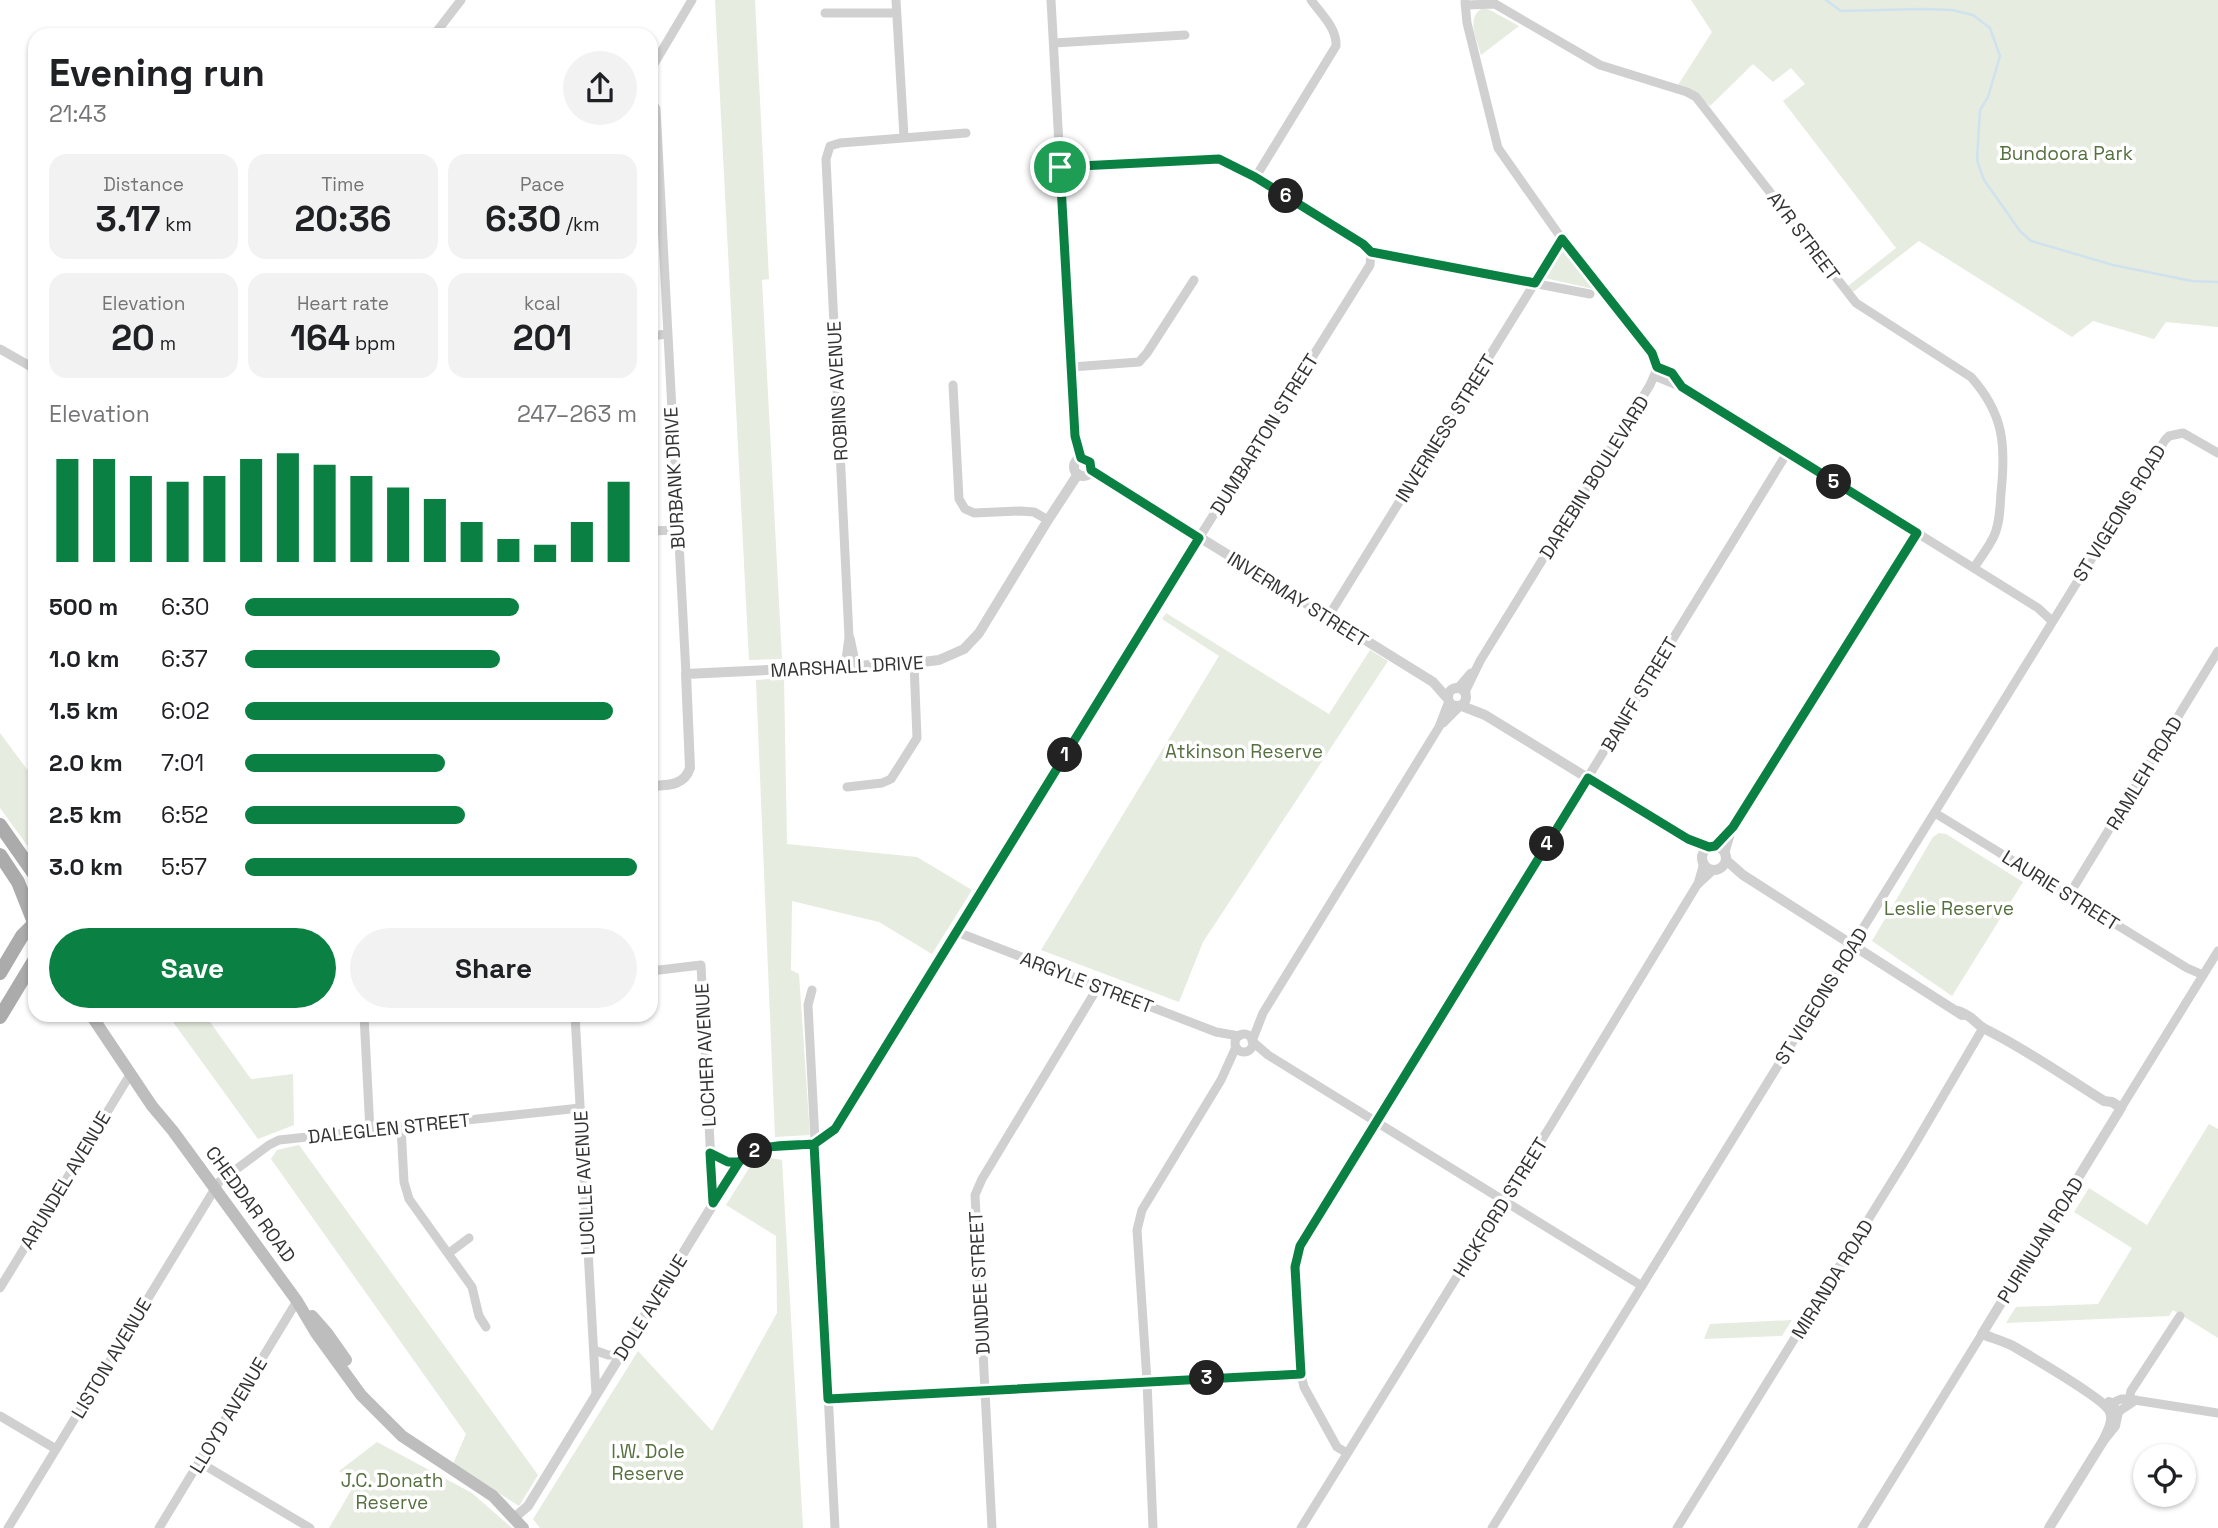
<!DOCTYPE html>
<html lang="en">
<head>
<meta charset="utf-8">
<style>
	:root { --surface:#fff; --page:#f2f2f2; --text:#202124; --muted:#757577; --accent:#0b8043 }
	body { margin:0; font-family:"Space Grotesk",sans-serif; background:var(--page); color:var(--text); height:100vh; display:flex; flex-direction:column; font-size:26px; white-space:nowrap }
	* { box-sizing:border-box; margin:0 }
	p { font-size:23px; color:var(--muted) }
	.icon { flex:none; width:38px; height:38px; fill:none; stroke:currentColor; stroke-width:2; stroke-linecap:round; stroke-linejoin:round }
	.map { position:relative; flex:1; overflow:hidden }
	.drawer { position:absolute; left:28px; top:28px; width:630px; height:994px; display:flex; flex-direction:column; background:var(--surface); border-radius:21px; box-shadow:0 2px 5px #0004 }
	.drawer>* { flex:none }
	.tools { position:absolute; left:2133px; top:1444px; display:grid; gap:14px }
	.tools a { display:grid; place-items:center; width:63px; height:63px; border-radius:50%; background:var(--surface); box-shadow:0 2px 5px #0004; font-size:35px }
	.pin { position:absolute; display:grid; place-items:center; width:60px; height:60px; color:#fff; margin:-30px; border:4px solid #fff; border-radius:50%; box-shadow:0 2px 7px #0007 }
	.km { position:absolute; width:35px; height:35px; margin:-18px; border-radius:50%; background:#222; color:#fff; font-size:19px; line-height:35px; text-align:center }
	.round { display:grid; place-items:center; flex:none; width:74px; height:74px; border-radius:37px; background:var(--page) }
	.headline { display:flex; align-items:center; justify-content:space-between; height:119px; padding:0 21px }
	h1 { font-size:38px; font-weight:800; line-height:52px }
	.figures { display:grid; grid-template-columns:repeat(3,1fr); gap:10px; height:119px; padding:7px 21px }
	.figures div { display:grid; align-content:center; border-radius:18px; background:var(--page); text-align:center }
	.figures b { font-size:35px; font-weight:800 }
	.figures small { font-size:19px; font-weight:400 }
	.figures p { font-size:19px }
	.chart { height:196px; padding:14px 21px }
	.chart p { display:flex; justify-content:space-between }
	.chart svg { width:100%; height:126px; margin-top:7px; stroke:var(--accent); stroke-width:6 }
	.action { display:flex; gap:14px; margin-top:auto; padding:14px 21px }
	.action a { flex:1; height:80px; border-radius:42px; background:var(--accent); color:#fff; font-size:28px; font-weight:800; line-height:80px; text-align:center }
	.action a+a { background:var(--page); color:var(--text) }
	ul { padding:0 21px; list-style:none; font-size:23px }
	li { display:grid; grid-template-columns:112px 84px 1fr; align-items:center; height:52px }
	li i { height:18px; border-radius:9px; background:var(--accent) }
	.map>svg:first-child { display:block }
	.green { fill:#e6ecdf }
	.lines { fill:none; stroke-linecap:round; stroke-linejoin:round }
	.stream { stroke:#cfe2ee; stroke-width:2.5 }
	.minor { stroke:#d0d0d0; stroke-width:9 }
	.tertiary { stroke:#d0d0d0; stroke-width:10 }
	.secondary { stroke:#bdbdbd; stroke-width:12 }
	.primary { stroke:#ababab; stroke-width:14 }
	.route-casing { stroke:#fff; stroke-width:14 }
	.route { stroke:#0b8043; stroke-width:9 }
	.labels { text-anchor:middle; stroke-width:7; stroke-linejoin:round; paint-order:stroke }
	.park-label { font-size:19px; fill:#56703f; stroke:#fff }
	.street-label { font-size:19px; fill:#333; stroke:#fff }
</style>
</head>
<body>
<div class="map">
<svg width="2218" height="1528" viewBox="0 0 2218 1528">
	<rect width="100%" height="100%" fill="#fff"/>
	<g class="green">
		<path d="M715 0H755L769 279 762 280 782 659 749 660Z"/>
		<path d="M1691 0H2218V327L2166 322 2154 339 2093 321 2072 337 1919 241 1853 292 1848 286 1896 248 1783 101 1805 84 1791 68 1773 82 1753 64 1710 106 1695 93 1678 85 1712 32Z"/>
		<path d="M1483 8 1490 10 1519 26 1481 55C1477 40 1465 17 1483 8Z"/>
		<path d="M1564 247 1598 290 1545 278Z"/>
		<path d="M1166 613 1329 714 1370 650 1388 661 1203 942 1179 1002 1041 950 1219 656 1162 619Z"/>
		<path d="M784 678 787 844 917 857 972 890 932 954 879 922 792 901 791 970 799 974 810 1135 775 1137 756 680Z"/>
		<path d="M0 733 35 780V856L0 808Z"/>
		<path d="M1939 833 1946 834 2023 882 1952 996 1872 941 1933 837Z"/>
		<path d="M168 1015H205L251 1079 293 1074 294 1125 258 1139Z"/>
		<path d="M2209 1124 2218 1129V1338L2173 1310 2169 1316 2006 1323 2016 1307 2098 1304 2132 1248 2074 1212 2089 1188 2147 1225Z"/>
		<path d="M299 1145 538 1475 519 1506 453 1464 466 1434 271 1159 277 1150Z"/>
		<path d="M771 1158 782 1160 803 1528H540L533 1519 638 1351 712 1431 777 1313 776 1236 726 1205 751 1165Z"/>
		<path d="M1792 1320 1782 1336 1704 1339 1710 1324Z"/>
		<path d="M377 1442 472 1493 512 1528H329L356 1482 339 1471Z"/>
	</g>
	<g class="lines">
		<path class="stream" d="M1826 0 1841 11 1921 9 1952 10 1973 15 1990 28 2000 56 1988 97 1980 110 1977 160 1984 180 2020 231 2031 241 2113 265 2192 281 2218 282"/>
		<g class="minor">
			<path d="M896 0 904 137"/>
			<path d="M1051 0 1075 436 1081 458"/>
			<path d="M1465 2 1467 23 1498 148 1562 239 1652 353 1657 369 1650 385 1480 661 1465 692"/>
			<path d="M1466 5 1495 4 1600 65 1687 92 1696 97 1856 303 1971 377C2004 414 2006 445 2001 493 2000 507 2000 523 1994 536 1989 547 1980 558 1974 568"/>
			<path d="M825 13H896"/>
			<path d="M434 35 461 0"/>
			<path d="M1054 43 1185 35"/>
			<path d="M651 69 692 0"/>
			<path d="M651 100 656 109 686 674"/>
			<path d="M1060 167 1219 159 1255 178 1363 244 1371 252 1590 294"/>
			<path d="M1255 178 1336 46C1337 28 1321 14 1311 0"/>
			<path d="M651 336 667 334"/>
			<path d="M0 349 35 369"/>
			<path d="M1072 367 1139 362 1147 353 1194 280"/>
			<path d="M1657 367 1672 373 1682 387"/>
			<path d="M1655 376 1682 387 2038 608 2052 621"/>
			<path d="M953 385 959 499 965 509 974 513 1020 511 1034 512 1048 520"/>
			<path d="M651 531 677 530"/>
			<path d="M1199 538 1370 265 1371 252"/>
			<path d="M1328 617 1562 239"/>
			<path d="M850 638 856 666"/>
			<path d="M845 667 849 637 826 159 830 146 840 143 966 133"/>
			<path d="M1458 688 1471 673"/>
			<path d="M1443 723 1459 707"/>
			<path d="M847 787 882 783 891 779 917 738 914 663"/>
			<path d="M1935 813 2187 968 2203 975"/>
			<path d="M1715 846 1733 827 1910 542 1917 533"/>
			<path d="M1725 852 1731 832"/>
			<path d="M1698 884 1704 863"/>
			<path d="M2069 895 2218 651"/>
			<path d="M957 932 1216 1032 1239 1036"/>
			<path d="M651 971 701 965 713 1203"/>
			<path d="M812 990 808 1005 835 1528"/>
			<path d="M364 1015 370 1131"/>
			<path d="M575 1015 596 1394"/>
			<circle cx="1244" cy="1043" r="9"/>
			<path d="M1252 1041 1263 1013 1439 727 1449 701"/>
			<path d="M1253 1042 1268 1055 1642 1286"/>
			<path d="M2121 1108 2218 951"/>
			<path d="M401 1127 404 1182 409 1199 472 1287 479 1316 486 1327"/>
			<path d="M710 1153 728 1162H739"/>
			<path d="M449 1253 469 1238"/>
			<path d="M0 1288 131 1073"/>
			<path d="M594 1350 608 1355H620"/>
			<path d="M828 1399 1301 1374"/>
			<path d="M2136 1400 2118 1412 2110 1411 2112 1403 2121 1399H2128L2218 1413"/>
			<path d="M2128 1404 2131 1391 2180 1316"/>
			<path d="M0 1416 56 1449"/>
			<path d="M1347 1453 1337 1447 1304 1387 1301 1374 1295 1267 1300 1246 1787 453"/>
			<path d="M199 1462 310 1528"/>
			<path d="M8 1528 219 1182 269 1145 279 1140 580 1108"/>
			<path d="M159 1528 297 1301"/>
			<path d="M992 1528 975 1195 982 1179 1098 987"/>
			<path d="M1153 1528 1147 1381 1137 1230 1142 1210 1221 1080 1236 1047"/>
			<path d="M1301 1528 1551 1125 1697 885 1713 870"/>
			<path d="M1492 1528 2165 440 2169 436 2183 433 2218 453"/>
			<path d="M1677 1528 1912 1149 1983 1028"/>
			<path d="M1862 1528 1982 1334"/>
		</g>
		<g class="tertiary">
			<circle cx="1083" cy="467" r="9"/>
			<path d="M1091 470 1433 682 1448 699"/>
			<circle cx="1457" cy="697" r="9"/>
			<path d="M1462 706 1485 715 1687 839 1709 847"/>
			<path d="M651 786C668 785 684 786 690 768L686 674 914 663 939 660 964 649 979 633 1048 520 1078 474"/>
			<circle cx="1714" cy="858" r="12"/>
			<path d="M1726 860 1743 875 1962 1015"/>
			<path d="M1958 1011C1975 1017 1974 1023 1985 1029 2026 1049 2065 1077 2104 1101L2112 1102 2121 1108 1982 1334C1992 1338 2003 1341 2013 1346 2030 1356 2101 1397 2109 1410 2115 1420 2107 1432 2103 1441"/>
			<path d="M515 1517 528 1506 739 1162 751 1152 766 1147 814 1144 835 1129 841 1121 1199 538"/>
			<path d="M2049 1528 2103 1441 2115 1426 2118 1412 2109 1402"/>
		</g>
		<g class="secondary">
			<path d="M91 1015 152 1106 173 1131 297 1301 316 1333 361 1395 402 1436 493 1496 523 1528"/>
			<path d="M312 1316 327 1333 346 1360"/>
		</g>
		<g class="primary">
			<path d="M0 825 35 875"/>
			<path d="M0 855 18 882 35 925"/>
			<path d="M0 973 22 936 35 923"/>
			<path d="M0 1017 35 959"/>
		</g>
	</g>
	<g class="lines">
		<g class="route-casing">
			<path id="route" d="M1060 167 1075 436 1081 458 1090 462 1091 470 1199 538 835 1129 814 1144 766 1147 751 1152 739 1162 713 1203 710 1153 728 1162H739C759 1142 788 1146 814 1144L828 1399 1301 1374 1295 1267 1300 1246 1588 778 1688 839 1709 847 1715 846 1733 827 1917 533 1682 387 1672 373 1657 367 1652 353 1562 239 1535 283 1371 252 1363 244 1255 177 1219 159 1060 167"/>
		</g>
		<use href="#route" class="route"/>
	</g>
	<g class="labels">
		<g class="park-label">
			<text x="2066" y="160">Bundoora Park</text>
			<text x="1244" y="758">Atkinson Reserve</text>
			<text x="1949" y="915">Leslie Reserve</text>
			<text x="648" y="1458">I.W. Dole<tspan x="648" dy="22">Reserve</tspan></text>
			<text x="392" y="1487">J.C. Donath<tspan x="392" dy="22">Reserve</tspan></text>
		</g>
		<g class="street-label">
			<text transform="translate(1804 236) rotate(53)" y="7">AYR STREET</text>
			<text transform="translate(837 391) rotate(-93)" y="7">ROBINS AVENUE</text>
			<text transform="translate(1445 428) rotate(-58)" y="7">INVERNESS STREET</text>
			<text transform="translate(1264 434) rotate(-58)" y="7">DUMBARTON STREET</text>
			<text transform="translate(1594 477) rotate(-58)" y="7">DAREBIN BOULEVARD</text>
			<text transform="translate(674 478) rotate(-93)" y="7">BURBANK DRIVE</text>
			<text transform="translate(2119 513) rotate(-58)" y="7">ST VIGEONS ROAD</text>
			<text transform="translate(1298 599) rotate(32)" y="7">INVERMAY STREET</text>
			<text transform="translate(847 666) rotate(-3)" y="7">MARSHALL DRIVE</text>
			<text transform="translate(1639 694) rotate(-59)" y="7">BANFF STREET</text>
			<text transform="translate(2144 773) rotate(-59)" y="7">RAMLEH ROAD</text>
			<text transform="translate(2061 890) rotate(32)" y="7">LAURIE STREET</text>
			<text transform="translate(1087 982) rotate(21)" y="7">ARGYLE STREET</text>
			<text transform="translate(1821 996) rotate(-58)" y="7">ST VIGEONS ROAD</text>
			<text transform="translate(705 1055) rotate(-93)" y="7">LOCHER AVENUE</text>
			<text transform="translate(389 1128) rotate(-6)" y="7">DALEGLEN STREET</text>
			<text transform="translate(65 1180) rotate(-59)" y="7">ARUNDEL AVENUE</text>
			<text transform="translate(584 1183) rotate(-93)" y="7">LUCILLE AVENUE</text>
			<text transform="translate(251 1204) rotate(54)" y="7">CHEDDAR ROAD</text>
			<text transform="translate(1500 1207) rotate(-58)" y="7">HICKFORD STREET</text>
			<text transform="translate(2040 1240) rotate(-58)" y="7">PURINUAN ROAD</text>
			<text transform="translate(1832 1279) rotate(-58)" y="7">MIRANDA ROAD</text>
			<text transform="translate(979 1283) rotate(-93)" y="7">DUNDEE STREET</text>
			<text transform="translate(650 1307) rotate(-58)" y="7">DOLE AVENUE</text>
			<text transform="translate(111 1358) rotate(-59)" y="7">LISTON AVENUE</text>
			<text transform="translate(228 1415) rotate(-59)" y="7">LLOYD AVENUE</text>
		</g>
	</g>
</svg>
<div class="tools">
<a><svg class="icon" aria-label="locate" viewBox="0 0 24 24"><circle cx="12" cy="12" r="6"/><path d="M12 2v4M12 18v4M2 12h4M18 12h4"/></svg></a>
</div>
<div class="pin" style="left:1060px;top:167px;background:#1e9e55"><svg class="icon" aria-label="arrive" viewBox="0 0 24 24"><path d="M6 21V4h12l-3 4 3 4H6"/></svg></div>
<b class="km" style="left:1065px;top:755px">1</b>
<b class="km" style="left:755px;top:1151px">2</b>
<b class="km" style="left:1207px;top:1378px">3</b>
<b class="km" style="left:1547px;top:844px">4</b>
<b class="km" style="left:1834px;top:482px">5</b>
<b class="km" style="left:1286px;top:196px">6</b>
<section class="drawer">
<div class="headline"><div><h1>Evening run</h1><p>21:43</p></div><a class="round"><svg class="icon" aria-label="share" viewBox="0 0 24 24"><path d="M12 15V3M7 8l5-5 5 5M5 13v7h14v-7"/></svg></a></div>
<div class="figures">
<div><p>Distance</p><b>3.17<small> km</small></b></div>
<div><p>Time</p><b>20:36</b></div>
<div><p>Pace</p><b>6:30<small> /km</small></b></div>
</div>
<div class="figures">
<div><p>Elevation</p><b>20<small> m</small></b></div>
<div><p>Heart rate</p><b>164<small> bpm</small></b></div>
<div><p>kcal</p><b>201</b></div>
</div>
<div class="chart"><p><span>Elevation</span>247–263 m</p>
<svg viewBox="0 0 160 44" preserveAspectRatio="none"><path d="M5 44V8M15 44V8M25 44V14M35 44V16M45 44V14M55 44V8M65 44V6M75 44V10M85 44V14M95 44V18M105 44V22M115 44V30M125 44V36M135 44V38M145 44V30M155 44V16"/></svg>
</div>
<ul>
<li><b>500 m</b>6:30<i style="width:70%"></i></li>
<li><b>1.0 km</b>6:37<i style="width:65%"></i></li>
<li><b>1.5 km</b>6:02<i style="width:94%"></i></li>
<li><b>2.0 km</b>7:01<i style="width:51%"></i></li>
<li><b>2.5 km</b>6:52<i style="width:56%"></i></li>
<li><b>3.0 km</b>5:57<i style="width:100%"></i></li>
</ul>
<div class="action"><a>Save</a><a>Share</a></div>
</section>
</div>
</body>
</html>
